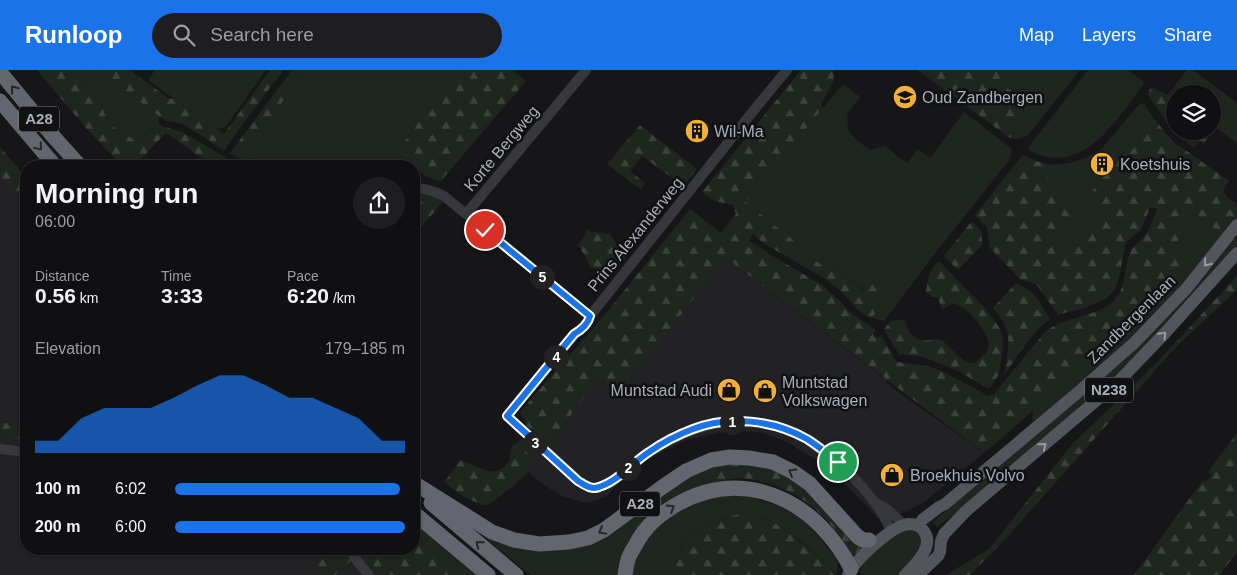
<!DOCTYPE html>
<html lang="en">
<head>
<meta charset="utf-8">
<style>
	:root { --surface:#101012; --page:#1e1e20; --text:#f1f3f6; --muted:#9c9d9f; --line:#303032; --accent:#1a73e8 }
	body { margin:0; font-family:Helvetica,sans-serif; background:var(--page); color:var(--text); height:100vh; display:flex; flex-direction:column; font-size:19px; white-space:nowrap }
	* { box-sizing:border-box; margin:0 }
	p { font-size:16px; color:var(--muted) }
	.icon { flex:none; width:28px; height:28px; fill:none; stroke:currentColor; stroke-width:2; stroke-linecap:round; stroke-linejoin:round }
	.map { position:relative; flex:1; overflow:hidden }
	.details { position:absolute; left:20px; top:90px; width:400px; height:395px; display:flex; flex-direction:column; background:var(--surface); border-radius:20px; box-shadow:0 1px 4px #0004,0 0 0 1px var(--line) }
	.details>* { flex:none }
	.controls { position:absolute; left:1166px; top:15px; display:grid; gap:10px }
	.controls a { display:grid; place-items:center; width:55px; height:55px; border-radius:50%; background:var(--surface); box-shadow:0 1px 4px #0004,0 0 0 1px var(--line); font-size:25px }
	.pin { position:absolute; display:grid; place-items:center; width:42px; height:42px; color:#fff; margin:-21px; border:2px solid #fff; border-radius:50%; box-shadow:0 1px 5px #0007 }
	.km { position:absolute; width:25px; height:25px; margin:-12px; border-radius:50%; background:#222; color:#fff; font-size:14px; line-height:25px; text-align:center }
	.round { display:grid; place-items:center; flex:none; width:52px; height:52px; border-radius:26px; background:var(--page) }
	.head { display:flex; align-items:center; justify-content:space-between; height:85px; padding:0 15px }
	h1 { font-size:28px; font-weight:800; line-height:38px }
	.figures { display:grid; grid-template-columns:repeat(3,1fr); gap:8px; height:85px; padding:5px 15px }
	.figures div { display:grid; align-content:center }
	.figures b { font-size:21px; font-weight:800 }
	.figures small { font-size:14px; font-weight:400 }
	.figures p { font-size:14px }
	.chart { height:140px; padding:10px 15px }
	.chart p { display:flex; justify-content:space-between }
	.chart svg { width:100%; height:90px; margin-top:5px; fill:var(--accent); opacity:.7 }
	ul { padding:0 15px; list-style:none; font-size:16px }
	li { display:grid; grid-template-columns:80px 60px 1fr; align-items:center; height:38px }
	li i { height:12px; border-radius:6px; background:var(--accent) }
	header { display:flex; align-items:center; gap:30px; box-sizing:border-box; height:70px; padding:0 25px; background:var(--accent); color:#fff }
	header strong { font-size:24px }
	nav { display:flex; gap:28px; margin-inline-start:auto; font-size:18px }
	.search { width:350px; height:45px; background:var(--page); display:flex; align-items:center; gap:12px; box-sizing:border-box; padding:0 18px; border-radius:28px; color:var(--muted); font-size:19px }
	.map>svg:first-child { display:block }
	.built { fill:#222225 }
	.green { fill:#1e261f }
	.forest { fill:url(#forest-firs) }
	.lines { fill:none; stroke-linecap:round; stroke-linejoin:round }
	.minor { stroke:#37383d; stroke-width:10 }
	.major { stroke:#53555c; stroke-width:12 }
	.highway { stroke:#63666e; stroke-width:15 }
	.oneway { stroke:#26262a }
	.oneway2 { stroke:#979ba6 }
	.route-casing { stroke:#fff; stroke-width:10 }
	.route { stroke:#1a73e8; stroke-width:6 }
	.labels { text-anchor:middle; stroke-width:5; stroke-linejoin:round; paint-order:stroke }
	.shield { fill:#111113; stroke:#7b7e86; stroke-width:1 }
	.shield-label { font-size:15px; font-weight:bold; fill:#a8adb8 }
	.poi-label { font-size:16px; fill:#a8adb8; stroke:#111113; text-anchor:start }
	.street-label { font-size:16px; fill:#a8adb8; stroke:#111113 }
</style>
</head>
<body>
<header>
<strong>Runloop</strong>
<div class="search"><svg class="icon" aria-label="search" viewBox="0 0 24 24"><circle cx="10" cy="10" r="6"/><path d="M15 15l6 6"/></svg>Search here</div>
<nav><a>Map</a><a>Layers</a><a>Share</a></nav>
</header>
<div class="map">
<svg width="1237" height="505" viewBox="0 0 1237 505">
	<defs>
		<pattern id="forest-firs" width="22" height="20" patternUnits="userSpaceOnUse" patternTransform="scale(1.25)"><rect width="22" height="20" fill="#1e261f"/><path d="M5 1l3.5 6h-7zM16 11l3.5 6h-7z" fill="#3c433d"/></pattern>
	</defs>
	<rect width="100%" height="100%" fill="#161618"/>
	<g class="built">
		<path d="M0 89 26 117V479H365L392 505H0Z"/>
		<path d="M726 188 885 309H886L888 314H889L891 317 984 383 923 433 883 453 829 398 789 373 764 363 741 361 717 363 686 370 650 388 623 408 607 426 587 433 561 426 537 410 528 402 598 309 617 324Z"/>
	</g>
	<g class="green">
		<path d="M83 0H97L160 46 158 53 140 71C126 67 111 58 105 45 103 38 101 32 97 27 91 19 83 14 79 5L80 2Z"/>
		<path d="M155 0H266L227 55C223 58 220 60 215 58L148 10Z"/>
		<path d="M293 0H457L396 83 409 92 407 96H400L392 90 387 96H266L246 81 301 6Z"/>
		<path d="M1005 0H1080L1028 65C1021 69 1017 70 1010 68 1017 60 1017 54 1021 45 1024 37 1030 30 1032 22L1027 17C1008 25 1005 20 1005 0Z"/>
		<path d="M1088 0H1128L1144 12 1143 15C1121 43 1096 88 1056 88 1047 88 1038 85 1030 81L1028 78Z"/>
		<path d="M1187 0H1193L1237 33V73L1213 56 1212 24H1175V30L1167 25Z"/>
		<path d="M843 14 860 27 847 44 848 60 858 71 870 80 885 76 907 93 918 79 930 88 964 42 1007 75 1012 79 1010 89 940 177 884 251 872 248 889 222 877 211 865 221 832 195 828 200 807 184 799 194 793 190 803 179 744 132Z"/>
		<path d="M1144 33 1152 46 1144 56 1137 74 1130 84 1126 78 1093 120C1088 130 1096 138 1099 148 1095 156 1085 172 1077 176 1070 179 1060 178 1053 179L1052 166 1075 161 1074 146 1071 140 1067 134 1051 125 1049 118 1047 94C1067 96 1086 90 1102 78L1136 38 1140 34Z"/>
		<path d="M1193 143 1224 166 1171 226 1114 284 1032 355 1033 340 1060 317 1076 298 1105 280 1119 262 1125 248 1140 232 1191 189C1167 174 1180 160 1193 143Z"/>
		<path d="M1233 167 1237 169V176L1146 275 1078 342 1021 394 937 457 933 452 1024 373Z"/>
		<path d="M701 397 705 416 697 417 679 424 661 435 648 447 621 505H530L458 445 475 455 567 473Z"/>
		<path d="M739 425C753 428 767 431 780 437 801 446 816 462 829 480 832 483 835 486 836 489 839 494 837 499 836 504 797 467 759 422 702 458 685 468 674 485 673 505H632L633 494 649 461 698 428Z"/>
		<path d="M414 452 476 505H458L414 465Z"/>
		<path d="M907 460C915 460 919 462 922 470L919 480 901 505H862L860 503 861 497 859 493 881 472Z"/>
	</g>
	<g class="forest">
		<path d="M37 0H83L80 2 79 6C83 14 91 19 97 27 101 32 103 38 105 45 111 58 126 67 140 71L142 70 158 53 162 56 182 62 240 96H213L166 63 137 93 142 96H122L86 58Z"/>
		<path d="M97 0H130L168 28 172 29 173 28 224 64 270 0H283L224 80 183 54 166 51Z"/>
		<path d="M292 0 301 6 247 81 266 96H252L230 83Z"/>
		<path d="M457 0H512L526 11 440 112 425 106 409 92 396 83Z"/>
		<path d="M801 0H833L834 10 821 34 823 38 745 132 803 178 793 190C780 182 763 175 753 163L749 171 757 175 771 185 822 215 841 232 848 241 873 258 875 260 873 265 876 268 881 265 897 292 928 296 946 303 988 326 994 324 1045 262C1064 247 1089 248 1109 235 1129 220 1122 198 1132 179 1136 174 1142 170 1145 165 1151 158 1153 148 1157 140L1156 138H1149V140L1141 160 1127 171 1125 176C1123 186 1119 212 1115 219 1105 235 1074 240 1058 245L1037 215 1032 213 1020 209 990 178 987 158 985 155 975 145 1021 87 1024 85 1036 91 1047 94 1049 118 1051 125 1067 134 1071 140 1074 146 1075 161 1053 166V179C1060 178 1071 179 1077 176 1085 172 1095 156 1099 148 1096 138 1088 130 1093 120L1126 78 1130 83 1137 74 1144 56 1152 46 1173 72 1184 79 1229 111 1223 120 1227 127 1237 134V151L1224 166 1195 144 1193 143C1180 161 1167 175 1192 189L1153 233 1143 230 1140 232 1125 248 1119 262 1105 280 1076 298 1060 317 984 383 726 188 617 325 598 309 528 402 511 418 488 435H482L464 427 444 412 461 390C470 393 488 404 497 401 502 399 506 394 510 391V381L513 375 523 369 538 381 545 371 527 356 520 342 607 242 690 139 721 163 736 144 733 135 714 131 702 122Z"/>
		<path d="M917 0H1005C1005 20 1008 26 1027 17L1032 22C1030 30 1024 37 1021 45 1017 54 1017 60 1010 68Z"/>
		<path d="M1151 17 1167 25 1175 30V61H1212L1213 56 1215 58 1204 74 1200 71 1194 78 1176 65 1148 25V23Z"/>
		<path d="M640 55 697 99 683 116 642 86 630 101 645 113 641 120 607 94Z"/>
		<path d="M0 77 26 107V135L0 105Z"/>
		<path d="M422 122 436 127 443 132 414 165V123Z"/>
		<path d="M971 152C982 159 982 161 982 175L958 200 944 186Z"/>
		<path d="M587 159 592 162 610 164 615 172 628 184 611 205 590 197 585 186 578 175 584 167Z"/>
		<path d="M807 184 828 200 832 195 864 221 877 211 889 222 872 248C856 243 849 227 836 217 825 208 811 201 799 194Z"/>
		<path d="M939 191 986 239 999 257 1002 265 1003 277 1001 291 999 304 990 318H987L960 302 944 295 923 287 899 284 884 260C894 245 891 253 905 249 906 258 911 268 922 270 930 271 936 268 943 271 950 277 962 292 970 293 974 294 977 291 980 288 984 285 988 281 989 276 990 265 965 232 953 234 950 234 946 237 943 239L941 238 938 227H932L926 222C928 210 929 198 939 191Z"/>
		<path d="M1237 206V220L1175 278 1009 465 970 505H946L989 479 1073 373 1126 323 1164 285Z"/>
		<path d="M1016 213 1032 222 1038 230 1050 249C1031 263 1018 286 1004 305 1009 274 1014 263 993 238Z"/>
		<path d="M0 352 26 357V370L0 365Z"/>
		<path d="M1237 363V415L1236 416 1237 417V482L1220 505H1134L1203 410 1206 411 1211 405 1208 402Z"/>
		<path d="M716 393 770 396 801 412 865 475 853 486C831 450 807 425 766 413 755 410 742 407 731 409 723 410 714 413 705 416L701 397Z"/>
		<path d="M741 444C771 446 789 461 810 480 819 488 829 496 836 505H673C675 469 708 449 741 444Z"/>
		<path d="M414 465 458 505H377L356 479H414Z"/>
		<path d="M341 479 352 490 336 504V505H318L319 501 318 498 319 495 317 486 314 481 320 487 327 488Z"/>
	</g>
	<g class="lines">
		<g class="minor">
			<path d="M787 0 758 35 590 246C589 254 581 260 575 264L507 346 579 411C585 415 591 420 599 417 618 411 632 393 649 382 698 350 753 339 807 369 814 374 821 380 828 385 849 400 880 434 889 457"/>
			<path d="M414 118C426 118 434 121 444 126L590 246"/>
			<path d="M466 144 586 0"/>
			<path d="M0 379 26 382"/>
			<path d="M878 434 887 439 899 450"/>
			<path d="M350 479 357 491 369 505"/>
		</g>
		<g class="major">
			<path d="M922 450 939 437 945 434 1082 319 1134 273 1186 219 1237 155"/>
			<path d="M848 505C855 490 892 455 909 454 914 454 919 455 923 460 936 475 916 494 905 505"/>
			<path d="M918 505 938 486 940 482 941 471 944 464 966 441 1117 313 1165 263 1237 183"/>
		</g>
		<g class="highway">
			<path d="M0 2 52 65 80 96"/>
			<path d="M0 31 55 96"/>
			<path d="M414 413 492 462 514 470 539 474 569 472 588 468 604 460 661 418 686 401 711 390 730 387 749 388 773 392 793 402 810 414 858 467 863 470H869"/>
			<path d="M431 433 516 505"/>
			<path d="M414 443 488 505"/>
			<path d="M625 505C626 500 626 495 628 490 629 485 632 481 635 476 644 458 656 447 674 436 732 401 795 420 835 473 841 481 847 490 851 499"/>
		</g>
	</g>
	<defs><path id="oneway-chevron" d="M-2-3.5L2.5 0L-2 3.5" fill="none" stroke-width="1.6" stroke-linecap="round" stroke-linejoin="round" transform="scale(1.25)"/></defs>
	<g class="oneway">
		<use href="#oneway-chevron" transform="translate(14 19) rotate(-129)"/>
		<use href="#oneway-chevron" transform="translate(39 77) rotate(50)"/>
		<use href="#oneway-chevron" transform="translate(792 402) rotate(-150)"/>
		<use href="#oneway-chevron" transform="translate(671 438) rotate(-32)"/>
		<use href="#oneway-chevron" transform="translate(602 461) rotate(151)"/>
		<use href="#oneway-chevron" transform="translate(479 474) rotate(-140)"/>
	</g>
	<g class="oneway2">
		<use href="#oneway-chevron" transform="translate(1207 193) rotate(129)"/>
		<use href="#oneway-chevron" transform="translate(1163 265) rotate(-47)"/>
		<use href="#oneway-chevron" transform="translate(1043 376) rotate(-40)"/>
	</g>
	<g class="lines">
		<g class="route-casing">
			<path id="route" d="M485 160 590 246C588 254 581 260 574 264L507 346 578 411C585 415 591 420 599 417 618 411 632 393 649 382 662 373 677 365 693 359 729 345 773 350 807 369 818 376 828 384 838 392"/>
		</g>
		<use href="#route" class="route"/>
	</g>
	<defs>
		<g id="school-disc" transform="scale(1.25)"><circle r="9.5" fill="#f2b134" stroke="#111113"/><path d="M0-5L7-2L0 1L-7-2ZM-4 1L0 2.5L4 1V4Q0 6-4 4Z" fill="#111"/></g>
		<g id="building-disc" transform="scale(1.25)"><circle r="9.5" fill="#f2b134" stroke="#111113"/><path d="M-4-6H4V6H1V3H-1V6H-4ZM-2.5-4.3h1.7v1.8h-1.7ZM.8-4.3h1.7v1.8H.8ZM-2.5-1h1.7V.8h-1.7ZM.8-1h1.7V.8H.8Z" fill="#111"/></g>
		<g id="shop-disc" transform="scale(1.25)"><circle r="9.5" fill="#f2b134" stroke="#111113"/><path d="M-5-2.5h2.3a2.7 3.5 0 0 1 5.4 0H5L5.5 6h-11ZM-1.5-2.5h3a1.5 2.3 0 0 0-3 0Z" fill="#111"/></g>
	</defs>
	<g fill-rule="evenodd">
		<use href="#school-disc" x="905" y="27"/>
		<use href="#building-disc" x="697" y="61"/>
		<use href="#building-disc" x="1102" y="94"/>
		<use href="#shop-disc" x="729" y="320"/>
		<use href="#shop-disc" x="765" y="321"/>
		<use href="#shop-disc" x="892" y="405"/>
	</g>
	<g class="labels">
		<g class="shield">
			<rect x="19" y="36.5" width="40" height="25" rx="4"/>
			<rect x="1085" y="307.5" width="48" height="25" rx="4"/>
			<rect x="620" y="421.5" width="40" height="25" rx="4"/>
		</g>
		<g class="shield-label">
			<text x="39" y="54">A28</text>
			<text x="1109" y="325">N238</text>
			<text x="640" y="439">A28</text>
		</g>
		<g class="poi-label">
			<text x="922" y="33">Oud Zandbergen</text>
			<text x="714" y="67">Wil-Ma</text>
			<text x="1120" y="100">Koetshuis</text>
			<text x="782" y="318">Muntstad<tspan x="782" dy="18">Volkswagen</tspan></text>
			<text x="712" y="326" text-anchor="end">Muntstad Audi</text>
			<text x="910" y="411">Broekhuis Volvo</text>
		</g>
		<g class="street-label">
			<text transform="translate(501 78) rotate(-50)" y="6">Korte Bergweg</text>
			<text transform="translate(635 164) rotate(-51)" y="6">Prins Alexanderweg</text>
			<text transform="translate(1131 249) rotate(-45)" y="6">Zandbergenlaan</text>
		</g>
	</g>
</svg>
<div class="controls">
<a><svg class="icon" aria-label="layers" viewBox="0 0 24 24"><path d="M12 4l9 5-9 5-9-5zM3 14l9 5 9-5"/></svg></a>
</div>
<div class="pin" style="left:838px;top:392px;background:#1e9e55"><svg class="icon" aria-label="arrive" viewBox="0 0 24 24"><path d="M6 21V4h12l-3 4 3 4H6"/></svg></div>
<div class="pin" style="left:485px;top:160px;background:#d93025"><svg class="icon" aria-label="check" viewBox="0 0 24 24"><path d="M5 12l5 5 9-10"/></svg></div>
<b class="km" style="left:732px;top:352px">1</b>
<b class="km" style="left:628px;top:398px">2</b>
<b class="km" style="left:535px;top:373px">3</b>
<b class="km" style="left:556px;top:287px">4</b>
<b class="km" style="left:542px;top:207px">5</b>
<section class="details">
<div class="head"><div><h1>Morning run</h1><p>06:00</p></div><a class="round"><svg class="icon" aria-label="share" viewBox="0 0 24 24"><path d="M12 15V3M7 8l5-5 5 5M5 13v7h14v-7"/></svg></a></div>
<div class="figures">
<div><p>Distance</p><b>0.56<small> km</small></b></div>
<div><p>Time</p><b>3:33</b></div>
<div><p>Pace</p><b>6:20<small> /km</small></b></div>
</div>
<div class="chart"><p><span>Elevation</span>179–185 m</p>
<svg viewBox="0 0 160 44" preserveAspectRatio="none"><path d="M0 44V38L10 38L20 27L30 22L40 22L50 22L60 17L70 11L80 6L90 6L100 11L110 17L120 17L130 22L140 27L150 38L160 38V44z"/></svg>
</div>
<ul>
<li><b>100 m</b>6:02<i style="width:98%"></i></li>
<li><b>200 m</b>6:00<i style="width:100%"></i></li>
</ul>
</section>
</div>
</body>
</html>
